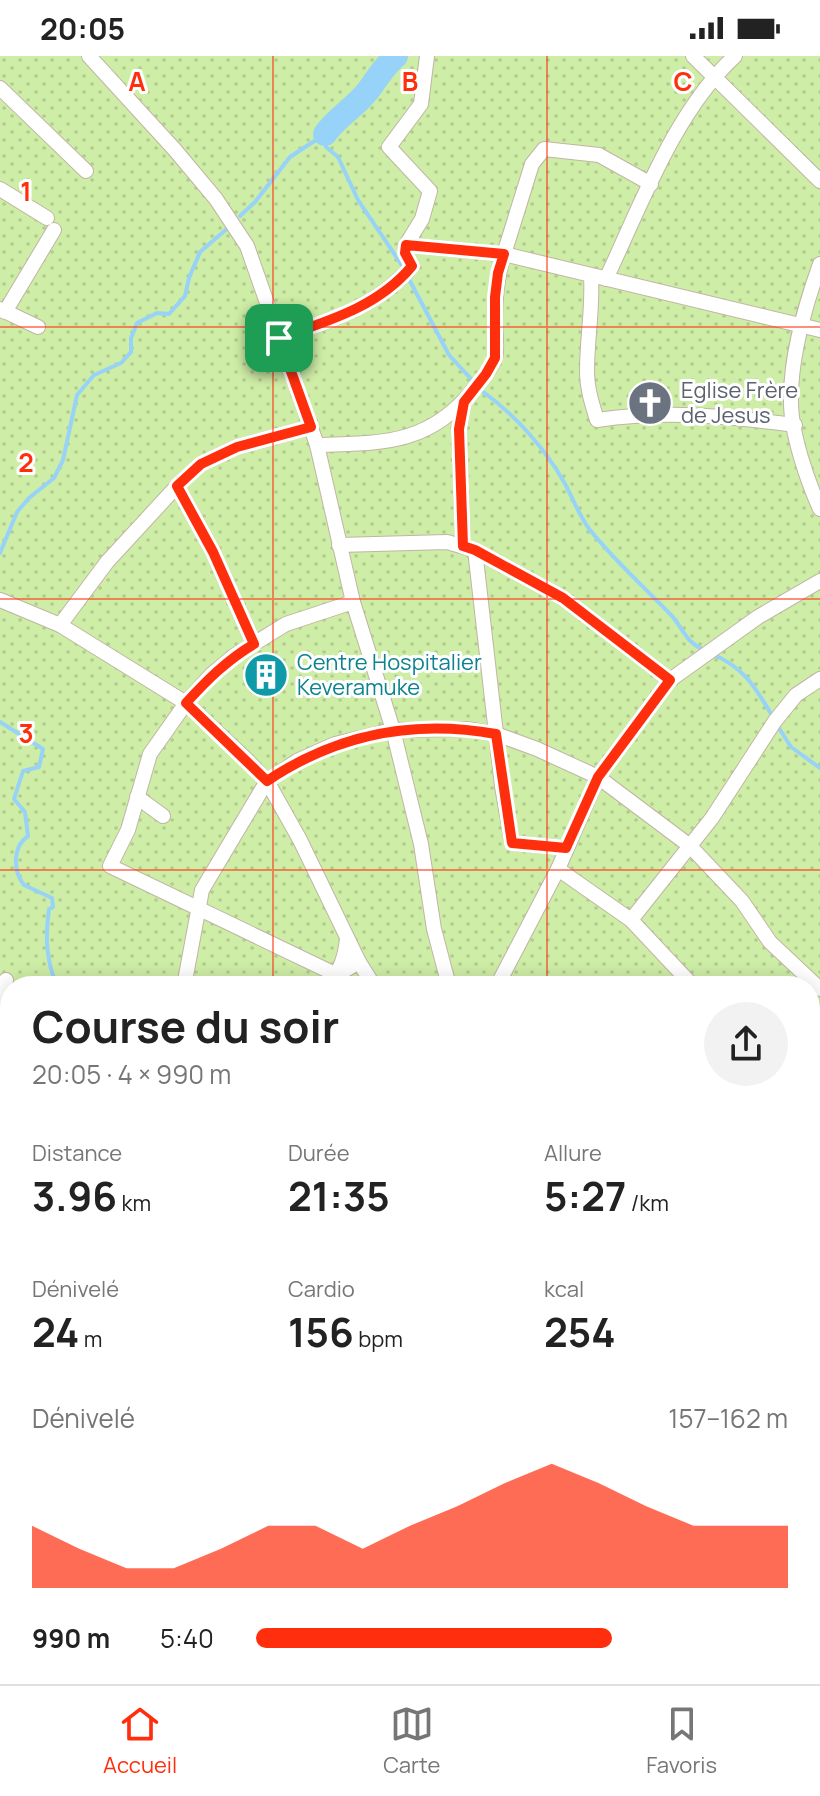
<!DOCTYPE html>
<html lang="fr">
<head>
<meta charset="utf-8">
<style>
	:root { --surface:#fff; --page:#f2f2f2; --text:#222; --muted:#767676; --line:#e0e0e0; --accent:#ff2f0e }
	body { margin:0; font-family:Manrope,sans-serif; background:var(--page); color:var(--text); height:100vh; display:flex; flex-direction:column; font-size:30px; white-space:nowrap }
	* { box-sizing:border-box; margin:0 }
	p { font-size:26px; color:var(--muted) }
	.icon { flex:none; width:44px; height:44px; fill:none; stroke:currentColor; stroke-width:2; stroke-linecap:round; stroke-linejoin:round }
	.map { position:relative; flex:1; overflow:hidden }
	.details { position:absolute; left:0px; top:920px; width:820px; height:708px; display:flex; flex-direction:column; background:var(--surface); border-radius:32px 32px 0 0; box-shadow:0 4px 20px #0003 }
	.details>* { flex:none }
	.pin { position:absolute; display:grid; place-items:center; width:68px; height:68px; color:#fff; margin:-34px; border-radius:16px; box-shadow:0 4px 12px #0006 }
	.round { display:grid; place-items:center; flex:none; width:84px; height:84px; border-radius:42px; background:var(--page) }
	.overview { display:flex; align-items:center; justify-content:space-between; height:136px; padding:0 32px }
	h1 { font-size:44px; font-weight:700; line-height:60px }
	.metrics { display:grid; grid-template-columns:repeat(3,1fr); gap:12px; height:136px; padding:8px 32px }
	.metrics div { display:grid; align-content:center }
	.metrics b { font-size:40px; font-weight:700 }
	.metrics small { font-size:22px; font-weight:400 }
	.metrics p { font-size:22px }
	.chart { height:224px; padding:16px 32px }
	.chart p { display:flex; justify-content:space-between }
	.chart svg { width:100%; height:144px; margin-top:8px; fill:var(--accent); opacity:.7 }
	ul { padding:0 32px; list-style:none; font-size:26px }
	li { display:grid; grid-template-columns:128px 96px 1fr; align-items:center; height:60px }
	li i { height:20px; border-radius:10px; background:var(--accent) }
	.status { display:flex; justify-content:space-between; align-items:center; height:56px; padding:0 40px; background:var(--surface); direction:ltr }
	.status svg { height:22px; fill:currentColor }
	.menu { display:flex; justify-content:space-around; align-items:center; height:112px; border-top:2px solid var(--line); background:var(--surface); font-size:22px; color:var(--muted) }
	.menu a { display:grid; justify-items:center; gap:4px }
	.menu .current { color:var(--accent) }
	.map>svg:first-child { display:block }
	.park { fill:url(#park-dots); fill-rule:evenodd }
	.lines { fill:none; stroke-linecap:round; stroke-linejoin:round }
	.stream { stroke:#97d2f8; stroke-width:4 }
	.river { stroke:#97d2f8; stroke-width:24 }
	.minor-casing { stroke:#c0b6a4; stroke-width:16 }
	.minor { stroke:#fff; stroke-width:14 }
	.route-casing { stroke:#fff; stroke-width:16 }
	.route { stroke:#ff2f0e; stroke-width:10 }
	.grid { fill:none; stroke:#ff2f0e; stroke-width:2; stroke-opacity:0.55 }
	.labels { text-anchor:middle; stroke-width:6; stroke-linejoin:round; paint-order:stroke }
	.worship-label { font-size:22px; fill:#5b616d; stroke:#fff; text-anchor:start }
	.culture-label { font-size:22px; fill:#0d838f; stroke:#fff; text-anchor:start }
	.grid-label { font-size:26px; text-anchor:middle; font-weight:bold; fill:#ff2f0e; stroke:#fff; stroke-width:6; stroke-linejoin:round; paint-order:stroke }
</style>
</head>
<body>
<div class="status"><b>20:05</b><svg viewBox="0 0 49 12"><path d="M0 12V9h3v3zM5 12V6h3v6zM10 12V3h3v9zM15 12V0h3v12zM26 1h20v11H26zM47 4h2v5h-2z"/></svg></div>
<div class="map">
<svg width="820" height="1628" viewBox="0 0 820 1628">
	<defs>
		<pattern id="park-dots" width="8" height="8" patternUnits="userSpaceOnUse" patternTransform="scale(2)"><rect width="8" height="8" fill="#ceeda6"/><path d="M2 2h.1M6 6h.1" fill="none" stroke="#b2cc8f" stroke-width="1.8" stroke-linecap="round"/></pattern>
	</defs>
	<rect width="100%" height="100%" fill="#f4eee3"/>
	<path class="park" d="M0 0H820V1628H0ZM10 930H810V1618H10Z"/>
	<g class="lines">
		<g class="stream">
			<path d="M240 160 255 146 290 101 325 78 326 91 338 101 358 144 401 208 449 299 473 325"/>
			<path d="M482 335C514 358 544 391 564 426 573 442 579 460 590 474 614 504 645 532 671 559 684 573 685 586 704 594"/>
			<path d="M0 497 17 456 29 442 54 422 63 404 77 339 94 319 121 307 131 296V282L137 267 157 257 169 258 185 240 189 222 200 196 229 171"/>
			<path d="M712 598C745 612 755 631 773 661"/>
			<path d="M0 666 43 693 39 711 23 715 14 743 25 756 28 780C12 791 13 815 24 829L52 842 53 851 49 853C45 881 46 904 57 930"/>
			<path d="M777 669 791 691 820 712"/>
			<path d="M52 1618 54 1628"/>
		</g>
		<path class="river" d="M325 78C336 62 354 52 367 36 377 23 383 11 396 0"/>
		<g class="minor-casing">
			<g id="minor">
				<path d="M89 0 175 94 216 143 247 190 317 389 353 546 393 674 421 788 434 873 449 930"/>
				<path d="M693 0 820 125"/>
				<path d="M0 32 86 115"/>
				<path d="M0 133 47 162"/>
				<path d="M406 189 504 198 532 108 544 93 599 99 651 128"/>
				<path d="M820 208C805 250 790 300 791 346 791 377 807 424 820 453"/>
				<path d="M591 220C593 252 587 283 587 315 587 332 592 348 597 364 668 354 724 360 795 369"/>
				<path d="M606 223C641 149 675 55 735 0"/>
				<path d="M0 253 38 271"/>
				<path d="M5 256 54 174"/>
				<path d="M279 282C329 265 377 251 412 210L405 197 406 189 422 163 430 135 389 91 421 48 427 0"/>
				<path d="M317 389C383 387 429 389 474 333 481 324 491 314 495 302 498 292 495 276 495 265 495 241 497 220 504 198L820 274"/>
				<path d="M177 430 213 496 254 588"/>
				<path d="M339 489 447 486 475 494 563 542 670 624"/>
				<path d="M463 490 459 373 464 346"/>
				<path d="M475 494 502 730 512 787 566 792"/>
				<path d="M0 544 60 569 186 647 246 703 267 725 300 784 359 906 374 930"/>
				<path d="M353 546 286 568 234 600 211 619 186 647 150 698 128 774 110 810 337 919 359 906"/>
				<path d="M60 569 107 506 177 430 201 408 237 391 311 371"/>
				<path d="M137 741 163 760"/>
				<path d="M558 813 631 864 693 930"/>
				<path d="M631 864 712 762 775 665 796 639 820 623"/>
				<path d="M184 930 202 834 267 725 297 705 335 688 393 674 466 673 496 678 537 693 598 721 690 790 742 845 770 886 820 933"/>
				<path d="M328 930C340 915 345 902 347 883"/>
				<path d="M497 930 558 813 598 721 670 624 758 561 820 525"/>
				<path d="M0 947 6 924"/>
				<path d="M810 984 820 976"/>
				<path d="M0 1041 10 1042"/>
				<path d="M810 1081 820 1100"/>
				<path d="M0 1198H10"/>
				<path d="M810 1217 820 1208"/>
				<path d="M810 1351 820 1338"/>
				<path d="M0 1438 8 1475"/>
				<path d="M810 1469 820 1481"/>
				<path d="M810 1537 820 1521"/>
				<path d="M212 1618 215 1628"/>
				<path d="M382 1618 392 1628"/>
				<path d="M624 1618 632 1628"/>
				<path d="M761 1618 769 1628"/>
				<path d="M246 1628 263 1618"/>
				<path d="M416 1628 426 1618"/>
				<path d="M573 1628 589 1618"/>
			</g>
		</g>
		<use href="#minor" class="minor"/>
	</g>
	<g class="lines">
		<g class="route-casing">
			<path id="route" d="M406 189 504 198 498 217 495 241V302L486 318 464 346 459 373 463 490 475 494 563 542 670 624 598 721 566 792 512 787 496 678C413 663 337 678 267 725L186 647C207 624 227 604 254 588L213 496 177 430 201 408 237 391 311 371 279 282C328 265 378 251 412 210L405 197Z"/>
		</g>
		<use href="#route" class="route"/>
	</g>
	<path class="grid" d="M273 0V930M547 0V930M0 271H820M0 543H820M0 814H820M0 1085H10M810 1085H820M0 1357H10M810 1357H820M273 1618V1628M547 1618V1628"/>
	<defs>
		<g id="church-disc" transform="scale(2.3)"><circle r="9.5" fill="#6b7280" stroke="#fff"/><path d="M-1.2-6h2.4v3.5h3.3v2.4h-3.3V6h-2.4V-.1h-3.3v-2.4h3.3Z" fill="#fff"/></g>
		<g id="building-disc" transform="scale(2.3)"><circle r="9.5" fill="#0f9aa8" stroke="#fff"/><path d="M-4-6H4V6H1V3H-1V6H-4ZM-2.5-4.3h1.7v1.8h-1.7ZM.8-4.3h1.7v1.8H.8ZM-2.5-1h1.7V.8h-1.7ZM.8-1h1.7V.8H.8Z" fill="#fff"/></g>
	</defs>
	<g fill-rule="evenodd">
		<use href="#church-disc" x="650" y="347"/>
		<use href="#building-disc" x="266" y="619"/>
	</g>
	<g class="labels">
		<g class="worship-label">
			<text x="681" y="342">Eglise Frère<tspan x="681" dy="25">de Jesus</tspan></text>
		</g>
		<g class="culture-label">
			<text x="297" y="614">Centre Hospitalier<tspan x="297" dy="25">Keveramuke</tspan></text>
		</g>
	</g>
	<g class="grid-label">
		<text x="137" y="35">A</text>
		<text x="410" y="35">B</text>
		<text x="683" y="35">C</text>
		<text x="26" y="145">1</text>
		<text x="26" y="416">2</text>
		<text x="26" y="687">3</text>
	</g>
</svg>
<div class="pin" style="left:279px;top:282px;background:#1e9e55"><svg class="icon" aria-label="arrive" viewBox="0 0 24 24"><path d="M6 21V4h12l-3 4 3 4H6"/></svg></div>
<section class="details">
<div class="overview"><div><h1>Course du soir</h1><p>20:05 · 4 × 990 m</p></div><a class="round"><svg class="icon" aria-label="share" viewBox="0 0 24 24"><path d="M12 15V3M7 8l5-5 5 5M5 13v7h14v-7"/></svg></a></div>
<div class="metrics">
<div><p>Distance</p><b>3.96<small> km</small></b></div>
<div><p>Durée</p><b>21:35</b></div>
<div><p>Allure</p><b>5:27<small> /km</small></b></div>
</div>
<div class="metrics">
<div><p>Dénivelé</p><b>24<small> m</small></b></div>
<div><p>Cardio</p><b>156<small> bpm</small></b></div>
<div><p>kcal</p><b>254</b></div>
</div>
<div class="chart"><p><span>Dénivelé</span>157–162 m</p>
<svg viewBox="0 0 160 44" preserveAspectRatio="none"><path d="M0 44V25L10 32L20 38L30 38L40 32L50 25L60 25L70 32L80 25L90 19L100 12L110 6L120 12L130 19L140 25L150 25L160 25V44z"/></svg>
</div>
<ul>
<li><b>990 m</b>5:40<i style="width:67%"></i></li>
</ul>
</section>
</div>
<nav class="menu">
<a class="current"><svg class="icon" aria-label="home" viewBox="0 0 24 24"><path d="M3 11l9-7 9 7M6 9v11h12V9"/></svg>Accueil</a>
<a><svg class="icon" aria-label="map" viewBox="0 0 24 24"><path d="M3 6l6-2 6 2 6-2v14l-6 2-6-2-6 2zM9 4v14M15 6v14"/></svg>Carte</a>
<a><svg class="icon" aria-label="saved" viewBox="0 0 24 24"><path d="M7 4h10v16l-5-4-5 4z"/></svg>Favoris</a>
</nav>
</body>
</html>
